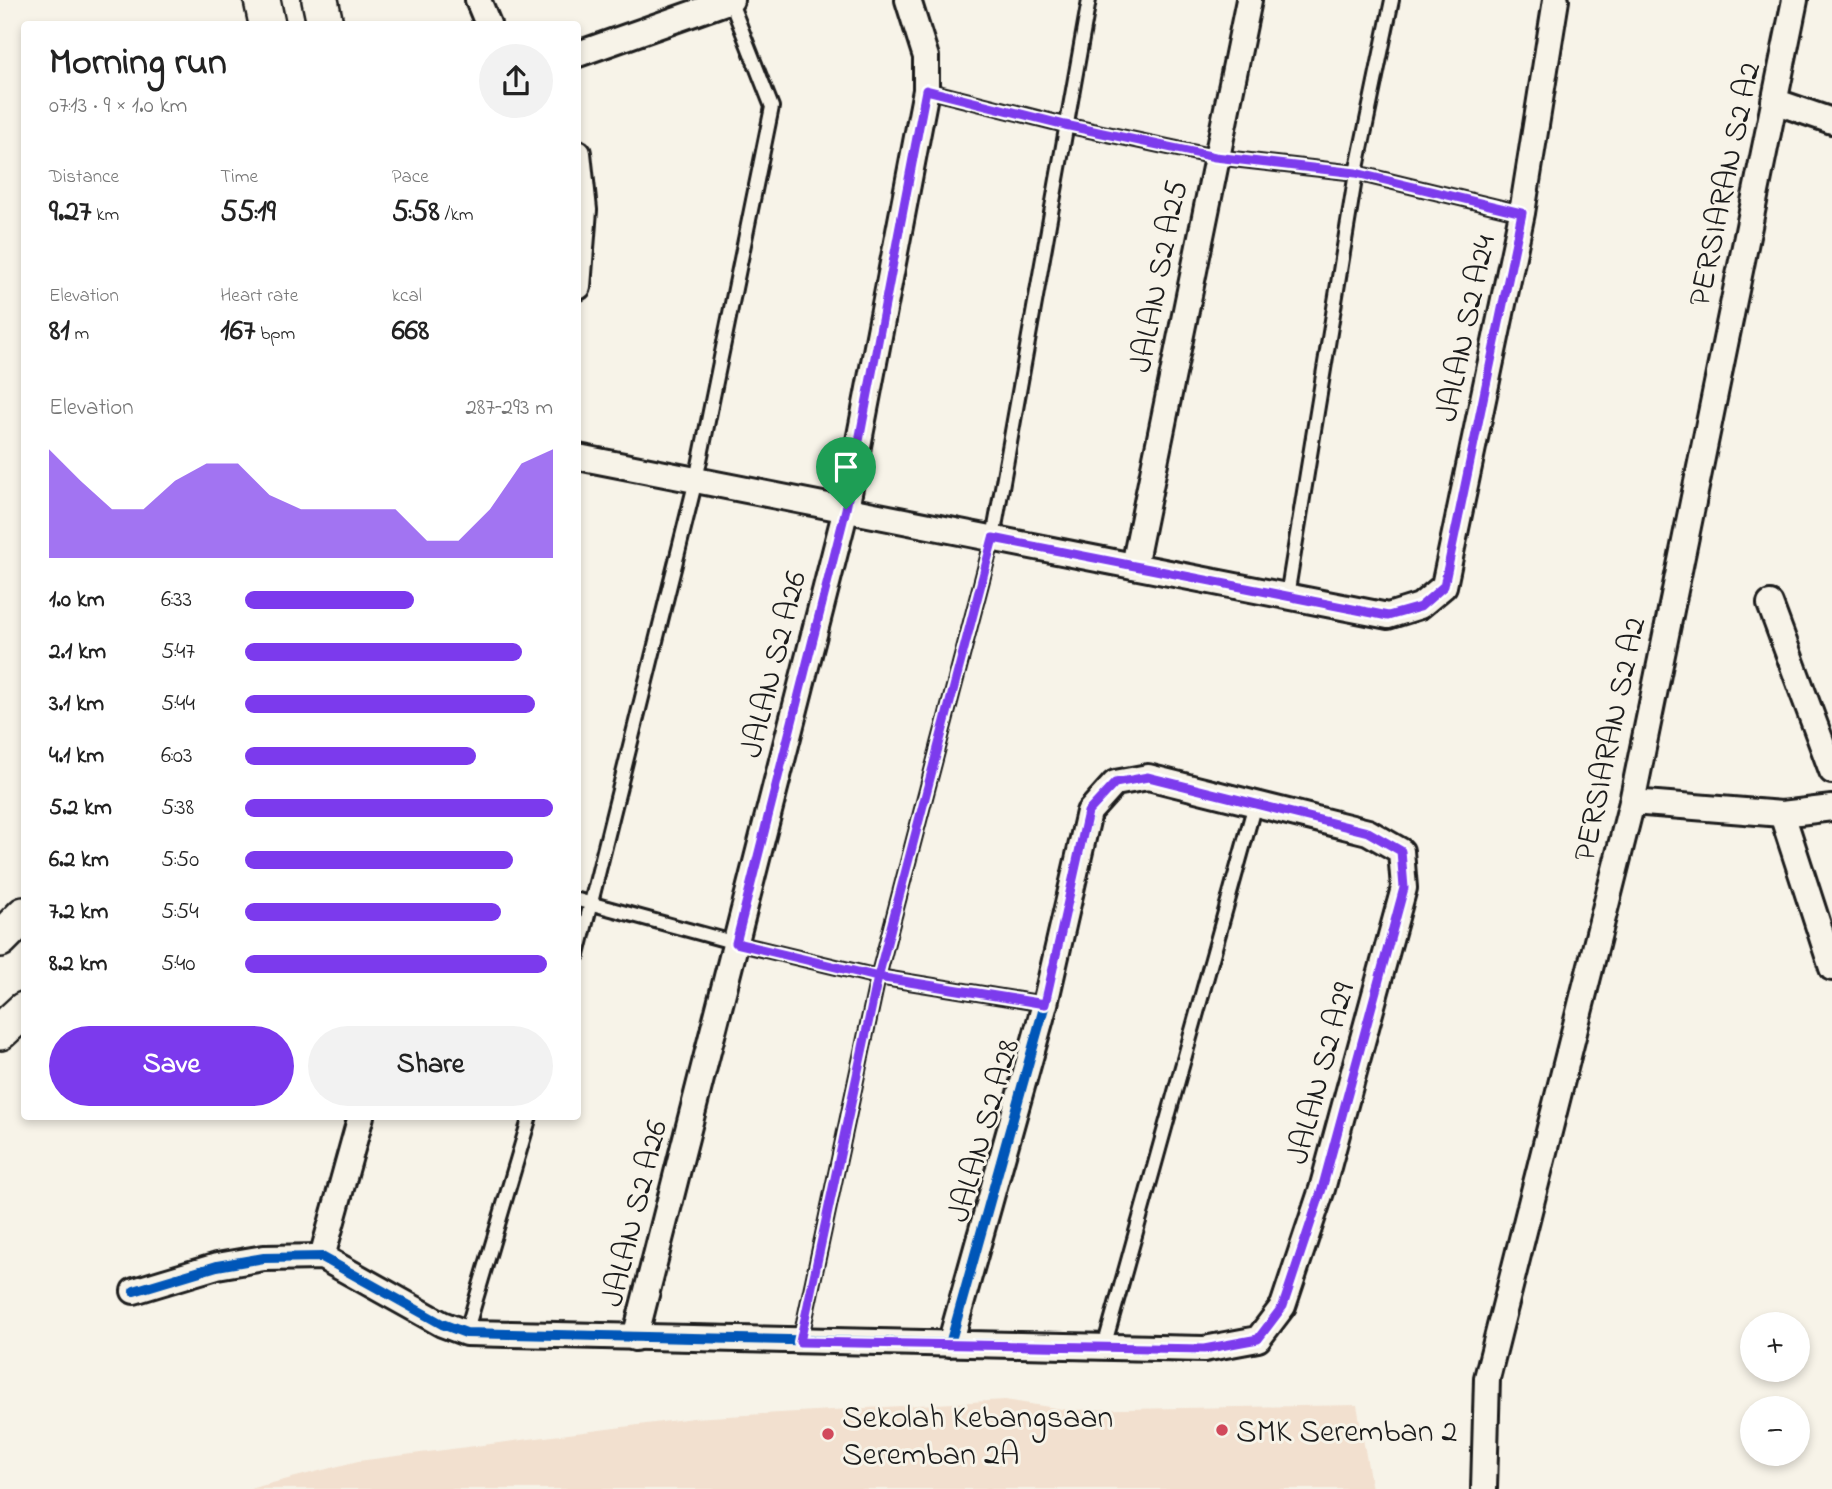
<!DOCTYPE html>
<html lang="en">
<head>
<meta charset="utf-8">
<style>
	:root { --surface:#fff; --page:#f2f2f2; --text:#222; --muted:#767676; --accent:#7c3aed }
	body { margin:0; font-family:"Indie Flower",sans-serif; background:var(--page); color:var(--text); height:100vh; display:flex; flex-direction:column; font-size:26px; white-space:nowrap }
	* { box-sizing:border-box; margin:0 }
	p { font-size:23px; color:var(--muted) }
	.icon { flex:none; width:38px; height:38px; fill:none; stroke:currentColor; stroke-width:2; stroke-linecap:round; stroke-linejoin:round }
	.map { position:relative; flex:1; overflow:hidden }
	.details { position:absolute; left:21px; top:21px; width:560px; height:1099px; display:flex; flex-direction:column; background:var(--surface); border-radius:7px; box-shadow:0 4px 10px #0003 }
	.details>* { flex:none }
	.tools { position:absolute; left:1740px; top:1312px; display:grid; gap:14px }
	.tools a { display:grid; place-items:center; width:70px; height:70px; border-radius:50%; background:var(--surface); box-shadow:0 4px 10px #0003; font-size:35px }
	.pin { position:absolute; display:grid; place-items:center; width:60px; height:60px; color:#fff; margin:-72px -30px; border-radius:50% 50% 50% 0; rotate:-45deg; box-shadow:0 0 7px #0007 }
	.pin .icon { rotate:45deg }
	.round { display:grid; place-items:center; flex:none; width:74px; height:74px; border-radius:37px; background:var(--page) }
	.headline { display:flex; align-items:center; justify-content:space-between; height:119px; padding:0 28px }
	h1 { font-size:38px; font-weight:700; line-height:52px }
	.figures { display:grid; grid-template-columns:repeat(3,1fr); gap:10px; height:119px; padding:7px 28px }
	.figures div { display:grid; align-content:center }
	.figures b { font-size:30px; font-weight:700 }
	.figures small { font-size:19px; font-weight:400 }
	.figures p { font-size:19px }
	.chart { height:196px; padding:14px 28px }
	.chart p { display:flex; justify-content:space-between }
	.chart svg { width:100%; height:126px; margin-top:7px; fill:var(--accent); opacity:.7 }
	.button { display:flex; gap:14px; margin-top:auto; padding:14px 28px }
	.button a { flex:1; height:80px; border-radius:42px; background:var(--accent); color:#fff; font-size:28px; font-weight:700; line-height:80px; text-align:center }
	.button a+a { background:var(--page); color:var(--text) }
	ul { padding:0 28px; list-style:none; font-size:23px }
	li { display:grid; grid-template-columns:112px 84px 1fr; align-items:center; height:52px }
	li i { height:18px; border-radius:9px; background:var(--accent) }
	.map>svg:first-child { display:block }
	.built { fill:#f2e0cf }
	.lines { fill:none; stroke-linecap:round; stroke-linejoin:round }
	.lane-casing { stroke:#1c1c1c; stroke-width:18 }
	.street-casing { stroke:#1c1c1c; stroke-width:30 }
	.secondary-casing { stroke:#1c1c1c; stroke-width:40 }
	.lane { stroke:#f7f3e8; stroke-width:12 }
	.street { stroke:#f7f3e8; stroke-width:24 }
	.secondary { stroke:#f7f3e8; stroke-width:35 }
	.cycleway-casing { stroke:#f7f3e8; stroke-width:15 }
	.cycleway { stroke:#0057b8; stroke-width:10 }
	.route-casing { stroke:#fff; stroke-width:14 }
	.route { stroke:#7c3aed; stroke-width:9 }
	.poi-dot { fill:#d1495b; stroke:#f7f3e8; stroke-width:2.5 }
	.labels { text-anchor:middle; stroke-width:6; stroke-linejoin:round; paint-order:stroke }
	.street-label { font-size:32px; fill:#1c1c1c; stroke:#f7f3e8 }
	.poi-label { font-size:32px; fill:#1c1c1c; stroke:#f7f3e8; text-anchor:start }
</style>
</head>
<body>
<div class="map">
<svg width="1832" height="1489" viewBox="0 0 1832 1489">
	<rect width="100%" height="100%" fill="#f7f3e8"/>
	<filter id="ink" filterUnits="userSpaceOnUse"><feTurbulence type="fractalNoise" baseFrequency=".0143" numOctaves="2"/><feDisplacementMap in="SourceGraphic" scale="14" xChannelSelector="R" yChannelSelector="G"/><feConvolveMatrix kernelMatrix="1 2 1 2 8 2 1 2 1" color-interpolation-filters="sRGB"/></filter>
	<g filter="url(#ink)">
		<path class="built" d="M1005 1400 1068 1410 1357 1405 1372 1489H249L358 1461 693 1418Z"/>
		<g class="lines">
			<g class="lane-casing">
				<g id="lane">
					<path d="M926 90 1065 125 1215 157 1356 173 1522 213"/>
					<path d="M1287 596 1356 173 1392 0"/>
					<path d="M578 900 736 943 878 977 1045 1004"/>
					<path d="M578 955 696 480 772 107 730 0"/>
					<path d="M466 1333 530 1116"/>
					<path d="M800 1342 878 977 993 538 1089 0"/>
					<path d="M1104 1347 1255 804"/>
				</g>
			</g>
			<g class="street-casing">
				<g id="street">
					<path d="M478 0 488 24"/>
					<path d="M578 54 731 0"/>
					<path d="M1774 101 1832 121"/>
					<path d="M578 153 584 210 578 287"/>
					<path d="M578 457 1388 616 1420 606 1444 586 1522 213 1556 0"/>
					<path d="M1134 566 1249 0"/>
					<path d="M1770 604 1832 771"/>
					<path d="M1632 802 1782 814 1832 808"/>
					<path d="M1782 814 1832 968"/>
					<path d="M322 1257 361 1116"/>
					<path d="M134 1291 217 1266 264 1258 322 1257 442 1324 466 1333 1204 1349 1258 1339 1283 1306 1322 1189 1404 888 1401 851 1368 832 1148 777 1115 783 1089 812 1045 1004 950 1344"/>
					<path d="M635 1338 846 509 926 90V57L908 0"/>
					<path d="M1484 1489 1487 1378 1632 802 1795 0"/>
				</g>
			</g>
			<g class="secondary-casing">
				<g id="secondary">
					<path d="M262 0 267 24"/>
					<path d="M320 0 325 24"/>
					<path d="M0 939 24 915"/>
					<path d="M0 1032 24 1010"/>
				</g>
			</g>
			<use href="#lane" class="lane"/>
			<use href="#street" class="street"/>
			<use href="#secondary" class="secondary"/>
			<g class="cycleway-casing">
				<path id="cycleway" d="M134 1291 217 1266 264 1258 322 1257 442 1324 466 1333 1204 1349 1258 1339 1283 1306 1322 1189 1404 888 1401 851 1368 832 1148 777 1115 783 1089 812 1045 1004 950 1344"/>
			</g>
			<use href="#cycleway" class="cycleway"/>
		</g>
	</g>
	<g class="lines" filter="url(#ink)">
		<g class="route-casing">
			<path id="route" d="M846 509 736 943 878 977 800 1342 1204 1349 1258 1339 1283 1306 1322 1189 1404 888 1401 851 1368 832 1148 777 1115 783 1088 812 1045 1004 878 977 993 538 1388 616 1420 607 1444 586 1522 213 1356 173 1215 157 1065 125 926 90 846 509"/>
		</g>
		<use href="#route" class="route"/>
	</g>
	<g class="poi-dot">
		<circle cx="1222" cy="1430" r="7"/>
		<circle cx="828" cy="1434" r="7"/>
	</g>
	<g class="labels">
		<g class="street-label">
			<text transform="translate(1723 184) rotate(-78)" y="11">PERSIARAN S2 A2</text>
			<text transform="translate(1157 276) rotate(-79)" y="11">JALAN S2 A25</text>
			<text transform="translate(1464 328) rotate(-78)" y="11">JALAN S2 A24</text>
			<text transform="translate(772 664) rotate(-76)" y="11">JALAN S2 A26</text>
			<text transform="translate(1608 739) rotate(-78)" y="11">PERSIARAN S2 A2</text>
			<text transform="translate(1319 1073) rotate(-75)" y="11">JALAN S2 A29</text>
			<text transform="translate(982 1130) rotate(-74)" y="11">JALAN S2 A28</text>
			<text transform="translate(633 1213) rotate(-76)" y="11">JALAN S2 A26</text>
		</g>
		<g class="poi-label">
			<text x="842" y="1427">Sekolah Kebangsaan<tspan x="842" dy="37">Seremban 2A</tspan></text>
			<text x="1236" y="1441">SMK Seremban 2</text>
		</g>
	</g>
</svg>
<div class="tools">
<a>+</a>
<a>−</a>
</div>
<div class="pin" style="left:846px;top:509px;background:#1e9e55"><svg class="icon" aria-label="arrive" viewBox="0 0 24 24"><path d="M6 21V4h12l-3 4 3 4H6"/></svg></div>
<section class="details">
<div class="headline"><div><h1>Morning run</h1><p>07:13 · 9 × 1.0 km</p></div><a class="round"><svg class="icon" aria-label="share" viewBox="0 0 24 24"><path d="M12 15V3M7 8l5-5 5 5M5 13v7h14v-7"/></svg></a></div>
<div class="figures">
<div><p>Distance</p><b>9.27<small> km</small></b></div>
<div><p>Time</p><b>55:19</b></div>
<div><p>Pace</p><b>5:58<small> /km</small></b></div>
</div>
<div class="figures">
<div><p>Elevation</p><b>81<small> m</small></b></div>
<div><p>Heart rate</p><b>167<small> bpm</small></b></div>
<div><p>kcal</p><b>668</b></div>
</div>
<div class="chart"><p><span>Elevation</span>287–293 m</p>
<svg viewBox="0 0 160 44" preserveAspectRatio="none"><path d="M0 44V6L10 17L20 27L30 27L40 17L50 11L60 11L70 22L80 27L90 27L100 27L110 27L120 38L130 38L140 27L150 11L160 6V44z"/></svg>
</div>
<ul>
<li><b>1.0 km</b>6:33<i style="width:55%"></i></li>
<li><b>2.1 km</b>5:47<i style="width:90%"></i></li>
<li><b>3.1 km</b>5:44<i style="width:94%"></i></li>
<li><b>4.1 km</b>6:03<i style="width:75%"></i></li>
<li><b>5.2 km</b>5:38<i style="width:100%"></i></li>
<li><b>6.2 km</b>5:50<i style="width:87%"></i></li>
<li><b>7.2 km</b>5:54<i style="width:83%"></i></li>
<li><b>8.2 km</b>5:40<i style="width:98%"></i></li>
</ul>
<div class="button"><a>Save</a><a>Share</a></div>
</section>
</div>
</body>
</html>
